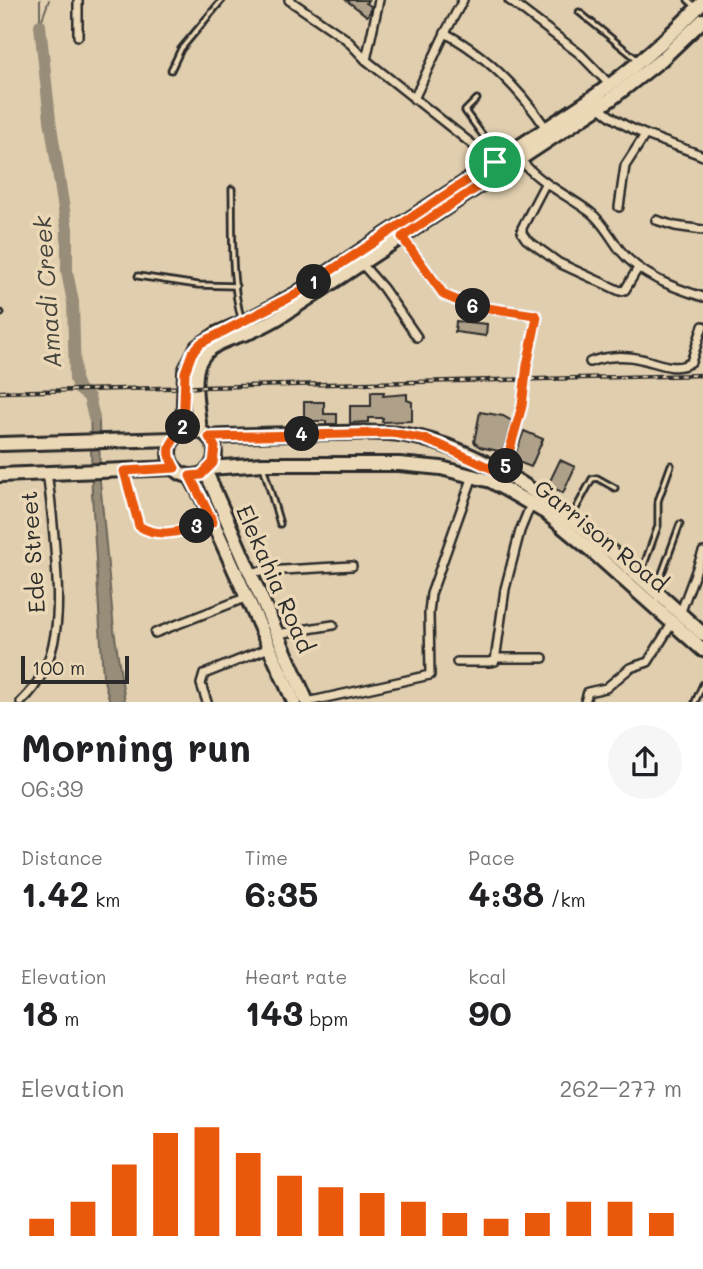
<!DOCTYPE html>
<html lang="en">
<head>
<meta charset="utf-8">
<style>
	:root { --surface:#fff; --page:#f6f6f6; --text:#202124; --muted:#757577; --accent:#ea580c }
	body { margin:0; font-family:Mali,sans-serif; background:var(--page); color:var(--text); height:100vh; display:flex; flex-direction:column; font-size:26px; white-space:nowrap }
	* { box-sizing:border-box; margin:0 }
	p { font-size:23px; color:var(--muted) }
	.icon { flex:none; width:38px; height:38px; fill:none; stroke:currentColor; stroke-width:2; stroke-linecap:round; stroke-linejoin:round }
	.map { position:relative; height:702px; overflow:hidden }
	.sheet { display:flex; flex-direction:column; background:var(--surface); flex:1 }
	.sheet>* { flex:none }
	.scale { position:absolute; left:21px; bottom:18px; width:108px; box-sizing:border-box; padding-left:7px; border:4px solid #2b2b2b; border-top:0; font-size:19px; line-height:24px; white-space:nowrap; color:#2b2b2b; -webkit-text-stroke:5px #ebd8b6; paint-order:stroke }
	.pin { position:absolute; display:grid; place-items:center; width:60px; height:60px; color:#fff; margin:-30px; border:4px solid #fff; border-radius:50%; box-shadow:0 2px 7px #0007 }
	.km { position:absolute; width:35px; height:35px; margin:-18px; border-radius:50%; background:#222; color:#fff; font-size:19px; line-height:35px; text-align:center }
	.round { display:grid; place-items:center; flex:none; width:74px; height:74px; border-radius:37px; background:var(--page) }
	.overview { display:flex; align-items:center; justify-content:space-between; height:119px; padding:0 21px }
	h1 { font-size:38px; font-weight:700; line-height:52px }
	.stats { display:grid; grid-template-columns:repeat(3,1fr); gap:10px; height:119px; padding:7px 21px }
	.stats div { display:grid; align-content:center }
	.stats b { font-size:35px; font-weight:700 }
	.stats small { font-size:19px; font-weight:400 }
	.stats p { font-size:19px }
	.chart { height:196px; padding:14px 21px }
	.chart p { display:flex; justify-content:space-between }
	.chart svg { width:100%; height:126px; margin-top:7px; stroke:var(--accent); stroke-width:6 }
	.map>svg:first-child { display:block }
	.water { fill:#988d79; stroke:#6c665a; stroke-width:2 }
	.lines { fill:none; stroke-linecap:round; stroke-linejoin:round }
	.stream { stroke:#6c665a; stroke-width:2 }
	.river { stroke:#988d79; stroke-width:12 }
	.building { fill:#aea089; stroke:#2b2b2b; stroke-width:2 }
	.service-casing { stroke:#2b2b2b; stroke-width:9 }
	.minor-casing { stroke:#2b2b2b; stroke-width:12 }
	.primary-casing { stroke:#2b2b2b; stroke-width:18 }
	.service { stroke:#ebd8b6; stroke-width:3.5 }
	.minor { stroke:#ebd8b6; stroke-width:7 }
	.primary { stroke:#ebd8b6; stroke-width:12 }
	.rail-casing { stroke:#2b2b2b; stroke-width:4.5 }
	.rail { stroke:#ebd8b6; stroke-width:2; stroke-dasharray:5; stroke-linecap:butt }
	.route-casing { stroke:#fff; stroke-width:14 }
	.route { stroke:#ea580c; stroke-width:9 }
	.labels { text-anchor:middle; stroke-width:7; stroke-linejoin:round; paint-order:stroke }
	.street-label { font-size:23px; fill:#2b2b2b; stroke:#ebd8b6 }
	.water-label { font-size:24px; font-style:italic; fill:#46443e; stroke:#ebd8b6 }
</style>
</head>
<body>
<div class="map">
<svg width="703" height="702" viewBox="0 0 703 702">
	<rect width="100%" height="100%" fill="#e0ceae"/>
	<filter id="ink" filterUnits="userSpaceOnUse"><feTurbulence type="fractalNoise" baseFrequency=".0143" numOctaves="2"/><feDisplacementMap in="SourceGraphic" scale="14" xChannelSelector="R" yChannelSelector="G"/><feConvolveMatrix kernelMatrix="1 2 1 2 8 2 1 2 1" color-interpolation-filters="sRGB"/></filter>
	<g filter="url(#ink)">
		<path class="water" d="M90 402H93L99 421 100 481 114 630 125 702H110L103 677 92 493Z"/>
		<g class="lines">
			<g class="stream">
				<path d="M40 0V23"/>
				<path d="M40 25 49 0"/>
			</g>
			<path class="river" d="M40 25 50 120 67 229V272L73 302 75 379 79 389 89 397 94 418"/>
		</g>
		<g class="building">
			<path d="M346 0H368L366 3 371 6 370 12 367 16Z"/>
			<path d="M456 321 487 324 486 336 455 332Z"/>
			<path d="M371 392H384L383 396 407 394V400L412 402V421L382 422 383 418H368V422L350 423V406H371Z"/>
			<path d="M304 402H324V414H337V424H326V421H304Z"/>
			<path d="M480 412 503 416 512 421 503 452 480 447 474 442Z"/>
			<path d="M524 431 543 439 531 467 513 460Z"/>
			<path d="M560 460 575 467 563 493 548 485Z"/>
		</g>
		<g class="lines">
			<g class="service-casing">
				<g id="service">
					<path d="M688 0 696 7"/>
					<path d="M579 12 638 60"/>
					<path d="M171 70 181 49 222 0"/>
					<path d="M477 99 465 111 484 137 486 143 483 151"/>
					<path d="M232 189C233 230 230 282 242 321"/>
					<path d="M138 276 198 285 236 286"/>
					<path d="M0 313H1"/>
					<path d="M263 466 280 524"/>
					<path d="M125 474 138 522 143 529 168 534 211 523"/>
					<path d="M572 516 592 479 597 478 615 488"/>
					<path d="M641 573 658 526V501L671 465"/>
					<path d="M657 587 680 524"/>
					<path d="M695 702 703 684"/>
				</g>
			</g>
			<g class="minor-casing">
				<g id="minor">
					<path d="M78 0V36"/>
					<path d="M289 0 346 39 366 60 497 164"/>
					<path d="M509 0 580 54 610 85"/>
					<path d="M445 33C486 55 520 90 546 128"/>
					<path d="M366 60 379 0"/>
					<path d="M414 99 445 33 463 0"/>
					<path d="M599 107C629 134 667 141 703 156"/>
					<path d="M518 157C540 184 563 192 590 212 602 221 611 238 620 250 641 276 672 287 703 297"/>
					<path d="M545 184 522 228V233L526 239 559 263 620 291 625 290 638 268"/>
					<path d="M619 207 625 166 645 135"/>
					<path d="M656 220 675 226 703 230"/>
					<path d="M402 237 444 295 468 305 535 315 537 317 527 365 522 406 503 474"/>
					<path d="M362 264 383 288 417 337"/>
					<path d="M590 362C605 356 625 355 641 359 656 362 676 373 691 362L703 326"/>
					<path d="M249 572 352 566"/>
					<path d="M680 614 703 552"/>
					<path d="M155 633 245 598"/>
					<path d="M277 634 333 625"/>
					<path d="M496 658H543"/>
					<path d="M457 662H489L495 661 505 589 520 531 531 504"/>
					<path d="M21 702C64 661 59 603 55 549 53 523 51 498 47 473"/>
					<path d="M207 702 201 684 204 674 269 648"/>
					<path d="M307 702 430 675 429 613 431 594 473 476"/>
					<path d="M585 702 588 692 606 688 630 668 648 662 673 622"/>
				</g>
			</g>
			<g class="primary-casing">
				<g id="primary">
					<circle cx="192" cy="453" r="23"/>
					<path d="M200 431C198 411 192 385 198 365 206 343 233 338 252 331 264 326 275 320 286 313L611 99 662 59 703 20"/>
					<path d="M183 432 185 371 197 347 218 333 250 319 294 295 588 101C629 72 668 39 703 2"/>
					<path d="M209 437C250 435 291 434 332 433 356 433 382 431 406 435 519 455 620 561 703 634"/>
					<path d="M0 444 174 439"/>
					<path d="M210 468 263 464H399L441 468 491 481 545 512 592 551 703 650"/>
					<path d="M206 472 307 702"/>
					<path d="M0 475 175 468"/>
					<path d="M190 476 202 498 294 702"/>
				</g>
			</g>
			<use href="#service" class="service"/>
			<use href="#minor" class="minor"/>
			<use href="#primary" class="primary"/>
			<g class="rail-casing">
				<path id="rail" d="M0 392 703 375"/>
			</g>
			<use href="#rail" class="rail"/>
		</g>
	</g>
	<g class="lines" filter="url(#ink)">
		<g class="route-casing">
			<path id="route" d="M495 162 502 171 402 237 444 295 468 305 535 315 537 317 527 365 522 406 503 474 445 447 424 439 393 433 209 437 215 447 213 463 201 475 190 476 213 522C189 528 162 541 139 526L124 471 175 468C166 454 168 441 183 432L185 372 192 353 201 343 294 295Z"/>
		</g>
		<use href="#route" class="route"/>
	</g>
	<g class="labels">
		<g class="street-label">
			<text transform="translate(601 536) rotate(39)" y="8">Garrison Road</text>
			<text transform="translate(33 552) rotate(-94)" y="8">Ede Street</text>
			<text transform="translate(275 579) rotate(66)" y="8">Elekahia Road</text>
		</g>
		<g class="water-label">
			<text transform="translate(48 292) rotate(-94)" y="8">Amadi Creek</text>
		</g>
	</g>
</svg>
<div class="scale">100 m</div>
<div class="pin" style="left:495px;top:162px;background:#1e9e55"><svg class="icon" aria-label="arrive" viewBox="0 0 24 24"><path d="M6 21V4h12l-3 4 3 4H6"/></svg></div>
<b class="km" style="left:314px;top:282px">1</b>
<b class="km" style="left:183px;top:427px">2</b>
<b class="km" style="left:197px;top:526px">3</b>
<b class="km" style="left:302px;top:434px">4</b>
<b class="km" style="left:506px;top:466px">5</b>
<b class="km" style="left:473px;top:306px">6</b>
</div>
<section class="sheet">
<div class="overview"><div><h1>Morning run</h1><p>06:39</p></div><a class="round"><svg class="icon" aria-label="share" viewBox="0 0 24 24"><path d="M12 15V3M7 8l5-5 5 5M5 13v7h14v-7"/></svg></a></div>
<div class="stats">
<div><p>Distance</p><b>1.42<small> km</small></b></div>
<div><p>Time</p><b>6:35</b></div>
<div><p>Pace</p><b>4:38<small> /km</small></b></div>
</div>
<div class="stats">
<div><p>Elevation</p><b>18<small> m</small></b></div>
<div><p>Heart rate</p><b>143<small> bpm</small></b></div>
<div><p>kcal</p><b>90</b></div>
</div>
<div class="chart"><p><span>Elevation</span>262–277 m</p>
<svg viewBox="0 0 160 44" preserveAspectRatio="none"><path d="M5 44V38M15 44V32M25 44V19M35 44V8M45 44V6M55 44V15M65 44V23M75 44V27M85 44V29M95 44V32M105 44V36M115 44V38M125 44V36M135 44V32M145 44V32M155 44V36"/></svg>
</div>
</section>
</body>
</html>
